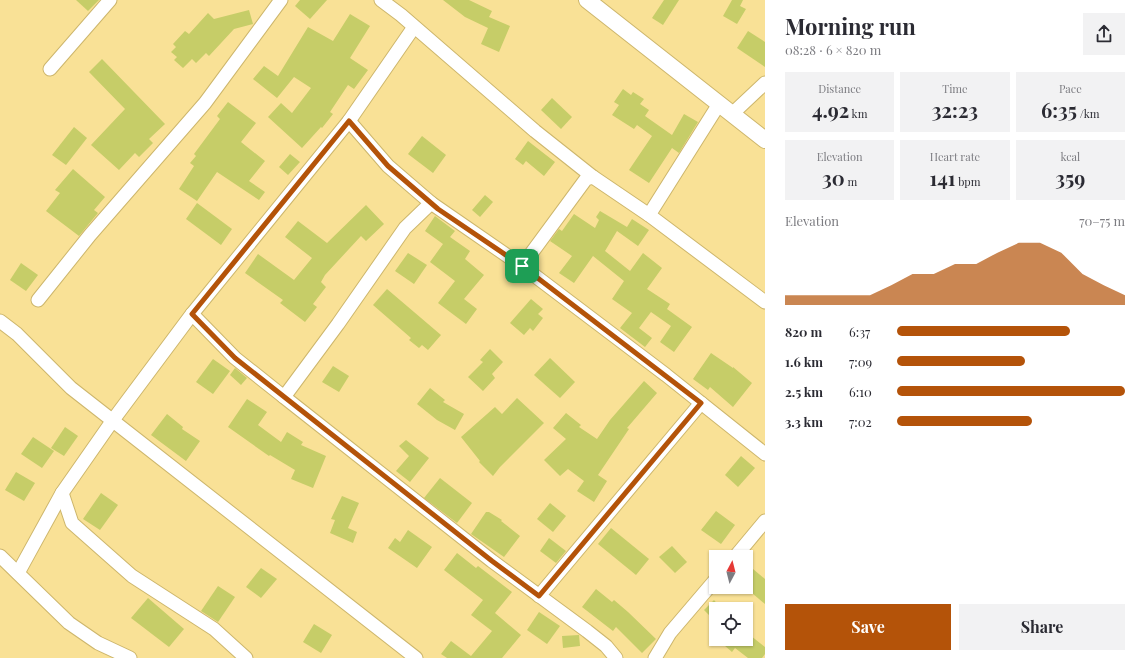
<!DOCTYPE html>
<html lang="en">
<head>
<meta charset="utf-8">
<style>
	:root { --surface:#fff; --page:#f2f2f3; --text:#2b2b33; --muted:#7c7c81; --accent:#b45309 }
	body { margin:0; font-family:"Playfair Display",serif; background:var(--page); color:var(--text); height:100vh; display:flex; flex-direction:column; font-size:15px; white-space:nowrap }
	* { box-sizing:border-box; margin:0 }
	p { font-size:13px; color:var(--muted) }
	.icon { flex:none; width:22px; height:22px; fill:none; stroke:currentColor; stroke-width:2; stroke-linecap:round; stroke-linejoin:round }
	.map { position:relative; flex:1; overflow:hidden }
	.side { display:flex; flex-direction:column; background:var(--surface); width:380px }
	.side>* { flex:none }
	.needle { width:26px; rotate:7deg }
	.controls { position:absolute; left:709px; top:550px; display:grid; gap:8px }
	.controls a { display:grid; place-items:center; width:44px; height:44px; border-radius:0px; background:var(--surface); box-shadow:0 1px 3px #0004; font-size:20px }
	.pin { position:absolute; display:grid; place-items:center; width:34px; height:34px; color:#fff; margin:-17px; border-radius:8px; box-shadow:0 2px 6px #0006 }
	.round { display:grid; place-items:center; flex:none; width:42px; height:42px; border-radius:0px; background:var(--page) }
	.headline { display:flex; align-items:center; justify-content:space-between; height:68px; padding:0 20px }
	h1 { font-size:22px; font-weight:700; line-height:30px }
	.figures { display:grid; grid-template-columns:repeat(3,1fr); gap:6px; height:68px; padding:4px 20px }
	.figures div { display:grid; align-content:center; border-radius:0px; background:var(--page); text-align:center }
	.figures b { font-size:20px; font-weight:700 }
	.figures small { font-size:11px; font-weight:400 }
	.figures p { font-size:11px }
	.chart { height:112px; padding:8px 20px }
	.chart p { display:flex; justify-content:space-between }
	.chart svg { width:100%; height:72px; margin-top:4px; fill:var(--accent); opacity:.7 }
	.cta { display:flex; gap:8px; margin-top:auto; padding:8px 20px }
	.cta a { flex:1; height:46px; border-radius:0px; background:var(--accent); color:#fff; font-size:16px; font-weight:700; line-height:46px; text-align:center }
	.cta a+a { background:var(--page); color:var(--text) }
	ul { padding:0 20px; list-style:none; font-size:13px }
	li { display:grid; grid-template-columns:64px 48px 1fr; align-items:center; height:30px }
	li i { height:10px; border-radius:5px; background:var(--accent) }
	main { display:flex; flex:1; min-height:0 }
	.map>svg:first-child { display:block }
	.building { fill:#c6cd68 }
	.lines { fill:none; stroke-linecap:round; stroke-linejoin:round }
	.minor-casing { stroke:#cdb66c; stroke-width:15 }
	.tertiary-casing { stroke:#cdb66c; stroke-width:18 }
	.minor { stroke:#fff; stroke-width:13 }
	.tertiary { stroke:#fff; stroke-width:16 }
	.route-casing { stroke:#fff; stroke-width:8 }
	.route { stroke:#b45309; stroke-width:5 }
</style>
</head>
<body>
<main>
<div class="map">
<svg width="765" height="658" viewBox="0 0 765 658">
	<rect width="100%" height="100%" fill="#f9e196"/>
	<g class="building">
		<path d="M76 0H99L88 11Z"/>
		<path d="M300 0H327L310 19 295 6Z"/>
		<path d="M443 0H469L492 11 489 17 510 26 499 52 481 44 488 28 465 17Z"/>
		<path d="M664 0H679L663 25 652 18Z"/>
		<path d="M732 0H743L740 6 746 9 737 24 723 16Z"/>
		<path d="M249 10 253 24 234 29 209 56 206 53 196 63 192 59 183 68 174 60 177 57 171 52 176 47 173 44 185 31 189 34 208 13 214 19Z"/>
		<path d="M350 14 370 26 350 58 368 70 354 89 348 85 330 112 333 114 322 128 321 127 302 148 268 117 281 103 292 113 311 88 294 77 277 98 253 79 264 66 278 76 308 27 333 41Z"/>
		<path d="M748 31 765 42V67L737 48Z"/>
		<path d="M102 59 165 124 149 139 153 143 139 157 135 153 119 170 91 145 125 109 89 72Z"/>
		<path d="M623 89 631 95 633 92 644 99 640 104 649 110 645 116 672 135 684 114 698 122 679 153 672 148 649 183 629 170 652 136 637 125 634 129 612 115 619 105 614 102Z"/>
		<path d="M552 98 572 117 561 129 541 110Z"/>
		<path d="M228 102 256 123 241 142 265 161 249 181 265 192 259 200 217 172 197 201 179 189 194 166 190 163 196 156 194 154 220 119 217 116Z"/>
		<path d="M74 127 87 138 66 165 52 155Z"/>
		<path d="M422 136 446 155 433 173 408 154Z"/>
		<path d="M528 141 555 162 544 176 526 161 523 165 515 159Z"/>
		<path d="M290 154 300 162 288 175 279 167Z"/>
		<path d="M73 169 105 197 94 210 98 213 79 236 46 211 60 193 55 190Z"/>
		<path d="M485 195 493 202 480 217 472 210Z"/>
		<path d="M197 203 232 229 221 245 186 219Z"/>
		<path d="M366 205 384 224 366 241 361 236 325 275 321 282 326 287 313 304 317 307 305 322 280 303 283 300 245 273 258 254 294 280 312 258 285 237 298 221 327 243Z"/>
		<path d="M600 211 627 227 632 219 649 230 638 246 617 231 605 251 630 271 643 253 662 268 647 289 670 304 667 309 692 327 674 352 660 342 671 326 651 312 639 328 652 338 645 347 620 328 632 313 612 299 624 281 593 256 574 283 559 273 572 256 550 241 559 229 562 231 574 214 595 228 599 220 596 217Z"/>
		<path d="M435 216 455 231 450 237 470 251 465 259 484 275 464 299 477 309 466 324 438 303 455 281 430 262 443 244 425 231Z"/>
		<path d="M408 253 427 265 414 284 395 271Z"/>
		<path d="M21 263 38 275 26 291 10 280Z"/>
		<path d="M387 289 441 335 428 350 422 345 419 348 409 340 411 338 373 305Z"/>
		<path d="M531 299 543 309 538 314 543 318 533 331 530 328 524 335 510 323Z"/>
		<path d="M490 349 503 362 492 374 495 378 483 391 468 377 483 362 480 360Z"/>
		<path d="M711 353 733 368V367L752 383 733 407 710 387 708 390 693 379Z"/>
		<path d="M550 358 575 382 560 398 534 375Z"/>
		<path d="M213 359 230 371 213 394 196 382Z"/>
		<path d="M333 366 349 376 339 392 322 382Z"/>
		<path d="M235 368 247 378 241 385 230 375Z"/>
		<path d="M644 381 657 393 627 428 629 429 598 475 607 481 594 502 577 491 584 481 568 469 560 476 544 460 566 439 553 428 566 413 581 425 579 427 597 439 610 420Z"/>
		<path d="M430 388 445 400 443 402 464 414 455 430 437 420 417 404Z"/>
		<path d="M517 398 544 423 500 467 493 476 479 462 480 461 461 437 495 407 502 414Z"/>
		<path d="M247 399 267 412 258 425 281 442 287 432 303 442 301 445 326 456 313 488 291 479 295 470 270 455 269 456 228 427Z"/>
		<path d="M167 414 183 427 182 429 200 441 186 461 151 435Z"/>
		<path d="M65 427 78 436 64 456 51 448Z"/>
		<path d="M33 437 54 451 42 468 21 454Z"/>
		<path d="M406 440 429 458 410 482 396 471 409 456 399 446Z"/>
		<path d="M741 456 755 468 738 487 725 475Z"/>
		<path d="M16 472 35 483 24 501 5 490Z"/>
		<path d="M440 478 472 503 457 523 424 498Z"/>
		<path d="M101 493 118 505 100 530 83 519Z"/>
		<path d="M342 496 359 503 348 528 357 532 353 543 330 533 335 520 331 519Z"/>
		<path d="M550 503 566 516 553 532 537 519Z"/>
		<path d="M716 511 735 525 721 544 701 530Z"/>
		<path d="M486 512H489L502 520 501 521 520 536 504 557 471 534Z"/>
		<path d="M611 528 649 559 636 575 598 544Z"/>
		<path d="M408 530 432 547 417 568 388 548 395 538 400 542Z"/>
		<path d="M549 538 566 551 556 563 540 551Z"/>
		<path d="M672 546 687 562 675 573 659 557Z"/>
		<path d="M457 553 476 568 478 566 512 592 495 613 521 635 502 658H447L441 654 451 641 471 656 492 631 471 615 483 600 444 570Z"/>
		<path d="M261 568 277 579 261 598 246 587Z"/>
		<path d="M753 569 765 579V604L746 588V577Z"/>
		<path d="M218 586 235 597 218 622 201 611Z"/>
		<path d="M596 589 612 602 614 600 628 612 656 639 642 653 616 627 613 631 582 607Z"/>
		<path d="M148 598 184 629 169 647 131 618Z"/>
		<path d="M714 600 720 607 716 609V622L704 610Z"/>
		<path d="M539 612 560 626 547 644 527 630Z"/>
		<path d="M314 624 332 635 321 653 303 642Z"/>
		<path d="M746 632 765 647V654L762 658H748L735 648 732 652 717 639H746Z"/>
		<path d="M579 635 580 646 563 648 562 636Z"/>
	</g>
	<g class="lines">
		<g class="minor-casing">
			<g id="minor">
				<path d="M381 0 401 15 535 131 593 177"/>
				<path d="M50 69 110 0"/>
				<path d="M732 114 765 83"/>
				<path d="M349 121 388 166 431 203"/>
				<path d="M649 215 719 104"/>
				<path d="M522 266 586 179 593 177 649 215 765 302"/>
				<path d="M38 300 90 235 205 103 281 0"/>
				<path d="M192 314 235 358 284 397 338 324 405 228 431 203 522 266 666 375 765 454"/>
				<path d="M0 321 17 334 71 388 416 658"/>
				<path d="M284 397 492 561 587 631 606 646 616 658"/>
				<path d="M62 493 72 523 132 576 214 629 246 658"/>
				<path d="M0 556 69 623 98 643 130 658"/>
				<path d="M735 557 765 521"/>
				<path d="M18 573 62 493 113 420 192 314 349 121 414 27"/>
				<path d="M539 596 701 403"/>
				<path d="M655 658 670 633 716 579"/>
			</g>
		</g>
		<g class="tertiary-casing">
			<path id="tertiary" d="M587 0 765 140"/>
		</g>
		<use href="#minor" class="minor"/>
		<use href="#tertiary" class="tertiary"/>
	</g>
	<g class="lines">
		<g class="route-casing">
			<path id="route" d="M349 121 388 166 438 209 522 266 701 403 539 596 492 561 235 358 192 314Z"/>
		</g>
		<use href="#route" class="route"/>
	</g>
</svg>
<div class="controls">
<a><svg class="needle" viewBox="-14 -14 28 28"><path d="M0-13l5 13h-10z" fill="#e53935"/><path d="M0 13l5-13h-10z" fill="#7c7c81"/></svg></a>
<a><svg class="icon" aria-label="locate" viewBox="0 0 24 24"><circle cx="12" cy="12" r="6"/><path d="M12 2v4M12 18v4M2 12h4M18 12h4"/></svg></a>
</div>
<div class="pin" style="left:522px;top:266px;background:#1e9e55"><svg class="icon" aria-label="arrive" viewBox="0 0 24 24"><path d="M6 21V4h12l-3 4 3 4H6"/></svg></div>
</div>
<section class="side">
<div class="headline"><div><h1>Morning run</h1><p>08:28 · 6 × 820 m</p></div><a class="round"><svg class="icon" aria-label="share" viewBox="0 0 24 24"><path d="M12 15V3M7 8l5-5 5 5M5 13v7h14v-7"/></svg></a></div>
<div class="figures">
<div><p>Distance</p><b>4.92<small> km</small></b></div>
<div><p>Time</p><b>32:23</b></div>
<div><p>Pace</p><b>6:35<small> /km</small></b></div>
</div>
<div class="figures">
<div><p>Elevation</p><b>30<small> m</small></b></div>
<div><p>Heart rate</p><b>141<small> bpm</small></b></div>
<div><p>kcal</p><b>359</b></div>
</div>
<div class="chart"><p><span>Elevation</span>70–75 m</p>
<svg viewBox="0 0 160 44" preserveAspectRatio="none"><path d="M0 44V38L10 38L20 38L30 38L40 38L50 32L60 25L70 25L80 19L90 19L100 12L110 6L120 6L130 12L140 25L150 32L160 38V44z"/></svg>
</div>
<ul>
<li><b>820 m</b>6:37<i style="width:76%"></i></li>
<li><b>1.6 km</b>7:09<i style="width:56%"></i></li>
<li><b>2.5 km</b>6:10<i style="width:100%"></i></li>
<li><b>3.3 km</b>7:02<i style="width:59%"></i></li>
</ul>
<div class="cta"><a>Save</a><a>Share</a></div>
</section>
</main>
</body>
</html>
